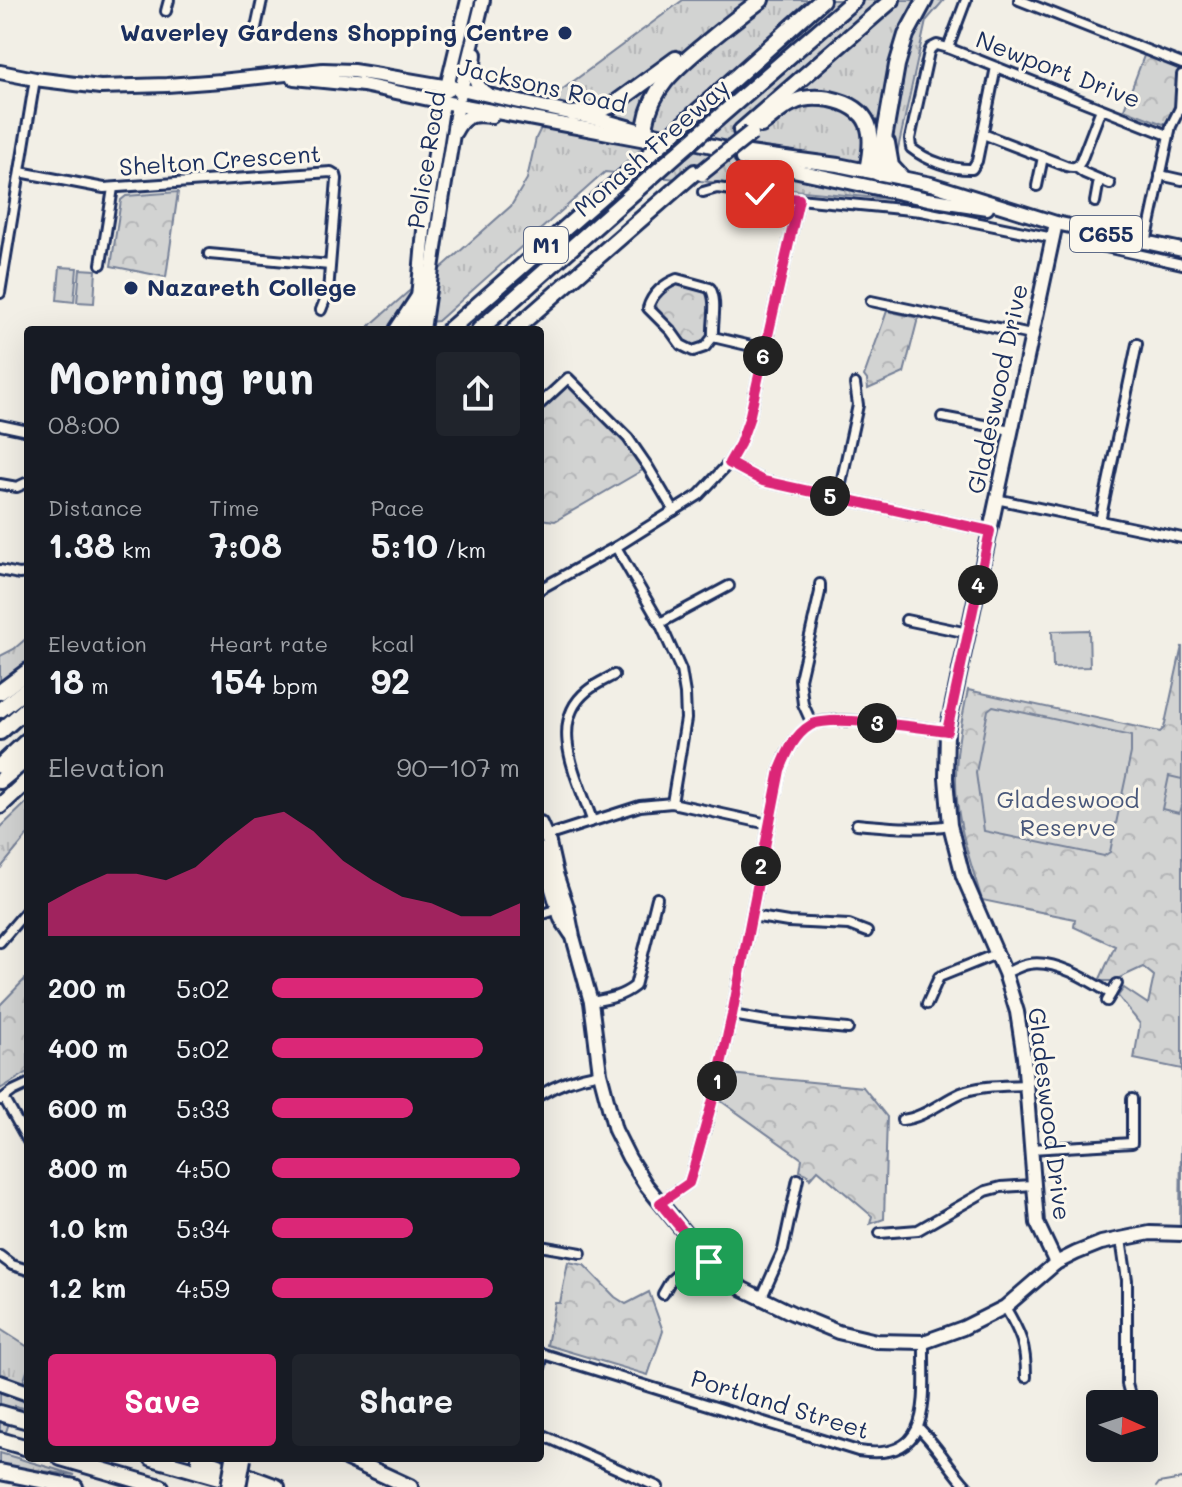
<!DOCTYPE html>
<html lang="en">
<head>
<meta charset="utf-8">
<style>
	:root { --surface:#171b24; --page:#20242c; --text:#f1f3f6; --muted:#9ea1a6; --accent:#db2777 }
	body { margin:0; font-family:Mali,sans-serif; background:var(--page); color:var(--text); height:100vh; display:flex; flex-direction:column; font-size:30px; white-space:nowrap }
	* { box-sizing:border-box; margin:0 }
	p { font-size:26px; color:var(--muted) }
	.icon { flex:none; width:44px; height:44px; fill:none; stroke:currentColor; stroke-width:2; stroke-linecap:round; stroke-linejoin:round }
	.map { position:relative; flex:1; overflow:hidden }
	.drawer { position:absolute; left:24px; top:326px; width:520px; height:1136px; display:flex; flex-direction:column; background:var(--surface); border-radius:8px; box-shadow:0 8px 32px #0002 }
	.drawer>* { flex:none }
	.needle { width:52px; rotate:93deg }
	.tools { position:absolute; left:1086px; top:1390px; display:grid; gap:16px }
	.tools a { display:grid; place-items:center; width:72px; height:72px; border-radius:8px; background:var(--surface); box-shadow:0 8px 32px #0002; font-size:40px }
	.pin { position:absolute; display:grid; place-items:center; width:68px; height:68px; color:#fff; margin:-34px; border-radius:16px; box-shadow:0 4px 12px #0006 }
	.km { position:absolute; width:40px; height:40px; margin:-20px; border-radius:50%; background:#222; color:#fff; font-size:22px; line-height:40px; text-align:center }
	.round { display:grid; place-items:center; flex:none; width:84px; height:84px; border-radius:8px; background:var(--page) }
	.headline { display:flex; align-items:center; justify-content:space-between; height:136px; padding:0 24px }
	h1 { font-size:44px; font-weight:800; line-height:60px }
	.metrics { display:grid; grid-template-columns:repeat(3,1fr); gap:12px; height:136px; padding:8px 24px }
	.metrics div { display:grid; align-content:center }
	.metrics b { font-size:34px; font-weight:800 }
	.metrics small { font-size:22px; font-weight:400 }
	.metrics p { font-size:22px }
	.chart { height:224px; padding:16px 24px }
	.chart p { display:flex; justify-content:space-between }
	.chart svg { width:100%; height:144px; margin-top:8px; fill:var(--accent); opacity:.7 }
	.primary-button { display:flex; gap:16px; margin-top:auto; padding:16px 24px }
	.primary-button a { flex:1; height:92px; border-radius:8px; background:var(--accent); color:#fff; font-size:32px; font-weight:800; line-height:92px; text-align:center }
	.primary-button a+a { background:var(--page); color:var(--text) }
	ul { padding:0 24px; list-style:none; font-size:26px }
	li { display:grid; grid-template-columns:128px 96px 1fr; align-items:center; height:60px }
	li i { height:20px; border-radius:10px; background:var(--accent) }
	.map>svg:first-child { display:block }
	.grass { fill:url(#grass-tufts); stroke:#768198; stroke-width:2 }
	.park { fill:url(#park-crowns); stroke:#768198; stroke-width:2 }
	.pitch { fill:#d2d3d2; stroke:#768198; stroke-width:2 }
	.lines { fill:none; stroke-linecap:round; stroke-linejoin:round }
	.stream { stroke:#707b93; stroke-width:2 }
	.street-casing { stroke:#1b2f5e; stroke-width:14 }
	.secondary-casing { stroke:#1b2f5e; stroke-width:18 }
	.primary-casing { stroke:#1b2f5e; stroke-width:18 }
	.highway-casing { stroke:#1b2f5e; stroke-width:20 }
	.street { stroke:#fbf7ec; stroke-width:8 }
	.secondary { stroke:#fbf7ec; stroke-width:12 }
	.primary { stroke:#fbf7ec; stroke-width:12 }
	.highway { stroke:#fbf7ec; stroke-width:14 }
	.secondary-bridge-casing { stroke:#1b2f5e; stroke-width:18; stroke-linecap:butt }
	.highway-bridge-casing { stroke:#1b2f5e; stroke-width:20; stroke-linecap:butt }
	.secondary-bridge { stroke:#fbf7ec; stroke-width:12 }
	.highway-bridge { stroke:#fbf7ec; stroke-width:14 }
	.route-casing { stroke:#fff; stroke-width:16 }
	.route { stroke:#db2777; stroke-width:10 }
	.poi-dot { fill:#1b2f5e; stroke:#fbf7ec; stroke-width:3 }
	.labels { text-anchor:middle; stroke-width:6; stroke-linejoin:round; paint-order:stroke }
	.shield { fill:#fbf7ec; stroke:#5e6b89; stroke-width:2 }
	.shield-label { font-size:22px; font-weight:bold; fill:#1b2f5e }
	.poi-label { font-size:24px; font-weight:bold; fill:#1b2f5e; stroke:#fbf7ec; text-anchor:end }
	.street-label { font-size:24px; fill:#1b2f5e; stroke:#fbf7ec }
	.park-label { font-size:24px; fill:#49587b; stroke:#fbf7ec }
</style>
</head>
<body>
<div class="map">
<svg width="1182" height="1487" viewBox="0 0 1182 1487">
	<defs>
		<pattern id="grass-tufts" width="24" height="20" patternUnits="userSpaceOnUse" patternTransform="scale(2)"><rect width="24" height="20" fill="#d2d3d2"/><path d="M3 7l-1-3M5 7V3M7 7l1-3M15 17l-1-3M17 17v-4M19 17l1-3" fill="none" stroke="#b4b5b7"/></pattern>
		<pattern id="park-crowns" width="20" height="18" patternUnits="userSpaceOnUse" patternTransform="scale(2)"><rect width="20" height="18" fill="#d2d3d2"/><path d="M2 6a3 3 0 1 1 6 0M12 15a3 3 0 1 1 6 0" fill="none" stroke="#b4b5b7"/></pattern>
	</defs>
	<rect width="100%" height="100%" fill="#f2efe6"/>
	<filter id="ink" filterUnits="userSpaceOnUse"><feTurbulence type="fractalNoise" baseFrequency=".0125" numOctaves="2"/><feDisplacementMap in="SourceGraphic" scale="16" xChannelSelector="R" yChannelSelector="G"/><feConvolveMatrix kernelMatrix="1 2 1 2 8 2 1 2 1" color-interpolation-filters="sRGB"/></filter>
	<g filter="url(#ink)">
		<g class="grass">
			<path d="M683 0H944L926 21 887 199 605 172 438 321 391 326 387 330H365L408 292 440 269 511 206 527 179 536 138 559 92Z"/>
			<path d="M28 637V663L0 686V656L14 649Z"/>
			<path d="M28 801V835L0 869V828Z"/>
			<path d="M0 1329 28 1347V1368L19 1395 28 1399V1409L15 1406 0 1449Z"/>
			<path d="M0 1453 75 1475 0 1466Z"/>
		</g>
		<g class="park">
			<path d="M1145 53 1180 67 1175 91 1177 101 1169 121 1163 124 1124 109Z"/>
			<path d="M178 192 166 277 111 266 121 200 126 196Z"/>
			<path d="M674 284 696 286 711 297 709 332 707 341 698 346H689L684 342 674 327 658 313 656 304 658 296Z"/>
			<path d="M887 311 918 318 904 373 868 389 867 380 864 376Z"/>
			<path d="M568 378 628 438 648 467 555 521 540 519V404Z"/>
			<path d="M1182 646V1225L1180 1224 1182 1069 1134 1059 1140 1024 1118 996 1124 988 1148 1004 1154 976 1143 967 1113 981H1099L1115 946 1074 927 1075 919 982 900C970 861 955 819 956 777 956 747 962 718 968 690L1160 732 1164 728Z"/>
			<path d="M28 976V1072L0 1089V1005Z"/>
			<path d="M719 1073 863 1087 887 1117 884 1219 870 1224 872 1216 818 1170 810 1179 807 1174 800 1171 802 1159 714 1096Z"/>
			<path d="M568 1262 584 1265 615 1297 626 1304 649 1292 663 1331 648 1375 547 1345 555 1303H560Z"/>
		</g>
		<g class="pitch">
			<path d="M60 267 77 268 74 302 57 300Z"/>
			<path d="M80 269 96 270 94 303 77 302Z"/>
			<path d="M1089 630 1090 667 1053 668 1052 631Z"/>
			<path d="M993 706 1131 736V753L1110 852 1104 856 984 831 976 773 988 710Z"/>
			<path d="M1169 776 1182 779V802L1179 813 1162 809Z"/>
		</g>
		<g class="lines">
			<path class="stream" d="M1156 1487 1159 1483 1182 1479"/>
			<g class="street-casing">
				<g id="street">
					<path d="M1019 0 1182 64"/>
					<path d="M166 11 169 0"/>
					<path d="M256 28 262 0"/>
					<path d="M948 48 966 0"/>
					<path d="M996 67 977 161 972 169C952 170 926 160 911 148L910 139 929 52 931 48 937 45 948 48 1168 135"/>
					<path d="M983 134 1066 166C1073 168 1077 168 1081 161L1101 109"/>
					<path d="M1076 167 1084 173 1110 184"/>
					<path d="M20 172 104 188 331 172 336 175 337 179 328 292 321 310"/>
					<path d="M1160 175 1182 180"/>
					<path d="M1037 186 1043 157"/>
					<path d="M703 192 717 188 799 199 921 211 1053 238"/>
					<path d="M1095 202 1099 180"/>
					<path d="M1097 232 1101 246 1182 264"/>
					<path d="M1146 243 1171 126 1180 108 1182 75"/>
					<path d="M209 254 330 265"/>
					<path d="M101 264 113 188"/>
					<path d="M677 279 710 288C718 301 712 321 713 337L705 347 693 351 681 345 671 331 648 308C652 294 664 284 677 279Z"/>
					<path d="M0 293 35 79"/>
					<path d="M871 301 1031 335"/>
					<path d="M713 337 764 349"/>
					<path d="M540 404 568 378 628 438 648 467 674 511"/>
					<path d="M942 417 1011 430"/>
					<path d="M0 425 28 431"/>
					<path d="M729 463 763 481 990 531"/>
					<path d="M0 484 17 487 28 482"/>
					<path d="M838 497 858 405 855 384"/>
					<path d="M996 499 1182 538"/>
					<path d="M1100 521 1137 344"/>
					<path d="M616 547 660 623 681 670 685 694 686 719 672 803"/>
					<path d="M0 570 19 574 28 573"/>
					<path d="M540 589 616 547 699 495 729 463 740 444 749 419 799 199"/>
					<path d="M906 620 968 633"/>
					<path d="M660 623 729 586"/>
					<path d="M812 724 803 704 800 679 820 592V584"/>
					<path d="M592 820C579 781 546 724 587 691 595 684 605 680 614 675"/>
					<path d="M857 824C889 827 919 830 950 825"/>
					<path d="M540 838 640 806 672 803 768 824"/>
					<path d="M540 915 562 908"/>
					<path d="M752 916 788 922 849 925 867 932"/>
					<path d="M0 942 28 909"/>
					<path d="M1005 973C1013 970 1021 965 1029 964 1055 959 1090 981 1111 994"/>
					<path d="M1107 1001 1117 984"/>
					<path d="M591 1002C608 999 621 997 635 986L657 898"/>
					<path d="M927 1004 939 977 996 954"/>
					<path d="M732 1015 773 1022 848 1029"/>
					<path d="M540 1095C559 1083 578 1077 600 1073"/>
					<path d="M4 1098 28 1141"/>
					<path d="M1 1100 13 1091 28 1084"/>
					<path d="M902 1120C923 1118 941 1102 961 1093 980 1085 1005 1086 1026 1085"/>
					<path d="M1031 1149 1132 1143V1099"/>
					<path d="M660 1203 689 1183 694 1167 714 1096 732 1015 780 770C787 753 794 735 811 725 833 713 919 728 947 731"/>
					<path d="M880 1233 918 1230 986 1191 1001 1187 1033 1185"/>
					<path d="M1121 1239 1127 1280V1384L1131 1399"/>
					<path d="M540 1246 581 1253"/>
					<path d="M0 1256 12 1265 28 1270"/>
					<path d="M663 1294 671 1280 699 1255"/>
					<path d="M761 1299 783 1250 798 1179"/>
					<path d="M1005 1307C1021 1334 1026 1345 1026 1377"/>
					<path d="M540 1353 858 1451C936 1463 923 1395 924 1342"/>
					<path d="M540 1368 543 1354"/>
					<path d="M919 1428C937 1446 950 1468 967 1487"/>
					<path d="M540 1434 658 1487"/>
				</g>
			</g>
			<g class="secondary-casing">
				<g id="secondary">
					<path d="M455 132C464 114 474 114 492 116"/>
					<path d="M413 330 418 298 425 219 443 102"/>
					<path d="M423 330 442 201 458 104"/>
					<path d="M540 823 549 843 556 874 567 907 573 937 591 1002 600 1073 615 1130 629 1158 646 1185 693 1243 699 1255 743 1289 792 1313 838 1332 876 1341 924 1342 963 1328 1005 1307 1056 1263 1076 1253 1101 1243 1150 1233 1182 1234"/>
					<path d="M540 849 561 919 571 934"/>
					<path d="M1056 1263 1037 1223 1024 1057 1017 1012 1005 973 963 876 950 825 946 778 947 731 1056 223"/>
				</g>
			</g>
			<g class="primary-casing">
				<g id="primary">
					<path d="M475 54C473 71 472 84 487 94"/>
					<path d="M0 72 35 79 100 87 167 85 221 81 323 70 353 71 379 75 461 89 606 121 645 132 742 152 838 165 931 184 1056 223 1182 250"/>
					<path d="M294 78 363 85 443 102 646 140"/>
					<path d="M446 91 468 0"/>
					<path d="M460 94 483 0"/>
					<path d="M742 159 928 199 987 208"/>
				</g>
			</g>
			<g class="highway-casing">
				<g id="highway">
					<path d="M573 114 597 111 613 105 676 59"/>
					<path d="M689 119 822 0"/>
					<path d="M717 119 854 0"/>
					<path d="M761 125C771 118 781 108 792 103 803 97 818 97 830 99 873 108 875 133 867 170"/>
					<path d="M741 131 892 0"/>
					<path d="M649 140C645 134 645 130 646 123 652 86 679 66 706 43 724 28 742 14 761 0"/>
					<path d="M887 143 891 166 901 177"/>
					<path d="M878 173 897 65 906 35 925 0"/>
					<path d="M397 330 418 298"/>
					<path d="M449 330 643 160"/>
					<path d="M479 330 668 162"/>
					<path d="M514 330 695 172"/>
					<path d="M0 692 28 671"/>
					<path d="M0 710 28 688"/>
					<path d="M0 732 28 707"/>
					<path d="M0 766 28 740"/>
					<path d="M0 781 28 758"/>
					<path d="M0 806 28 780"/>
					<path d="M0 1383 28 1393"/>
					<path d="M0 1413 28 1421"/>
					<path d="M0 1440 28 1448"/>
					<path d="M61 1458 161 1487"/>
					<path d="M152 1458 254 1487"/>
					<path d="M199 1458 277 1487"/>
					<path d="M347 1458 410 1487"/>
					<path d="M0 1472 75 1487"/>
				</g>
			</g>
			<use href="#street" class="street"/>
			<use href="#secondary" class="secondary"/>
			<use href="#primary" class="primary"/>
			<use href="#highway" class="highway"/>
			<g class="secondary-bridge-casing">
				<g id="secondary-bridge">
					<path d="M228 1487 233 1458"/>
					<path d="M239 1487 244 1459"/>
				</g>
			</g>
			<g class="highway-bridge-casing">
				<g id="highway-bridge">
					<path d="M643 160 689 119"/>
					<path d="M668 162 717 119"/>
					<path d="M701 173 751 133"/>
				</g>
			</g>
			<use href="#secondary-bridge" class="secondary-bridge"/>
			<use href="#highway-bridge" class="highway-bridge"/>
		</g>
	</g>
	<g class="lines" filter="url(#ink)">
		<g class="route-casing">
			<path id="route" d="M709 1262 699 1255 693 1243 660 1203 689 1183 694 1167 714 1096 732 1015 780 770C787 753 794 735 811 725 833 714 920 728 947 731L990 531 763 481 729 463 740 444 749 419 799 199 760 194"/>
		</g>
		<use href="#route" class="route"/>
	</g>
	<g class="poi-dot">
		<circle cx="565" cy="33" r="8"/>
		<circle cx="131" cy="288" r="8"/>
	</g>
	<g class="labels">
		<g class="shield">
			<rect x="1070" y="216" width="72" height="36" rx="6"/>
			<rect x="524" y="227" width="44" height="36" rx="6"/>
		</g>
		<g class="shield-label">
			<text x="1106" y="242">C655</text>
			<text x="546" y="253">M1</text>
		</g>
		<g class="poi-label">
			<text x="549" y="41">Waverley Gardens Shopping Centre</text>
			<text x="147" y="296" text-anchor="start">Nazareth College</text>
		</g>
		<g class="street-label">
			<text transform="translate(1058 70) rotate(21)" y="8">Newport Drive</text>
			<text transform="translate(542 86) rotate(13)" y="8">Jacksons Road</text>
			<text transform="translate(652 148) rotate(-41)" y="8">Monash Freeway</text>
			<text transform="translate(427 160) rotate(-81)" y="8">Police Road</text>
			<text transform="translate(220 161) rotate(-4)" y="8">Shelton Crescent</text>
			<text transform="translate(998 389) rotate(-78)" y="8">Gladeswood Drive</text>
			<text transform="translate(1049 1114) rotate(83)" y="8">Gladeswood Drive</text>
			<text transform="translate(780 1405) rotate(17)" y="8">Portland Street</text>
		</g>
		<g class="park-label">
			<text x="1068" y="808">Gladeswood<tspan x="1068" dy="28">Reserve</tspan></text>
		</g>
	</g>
</svg>
<div class="tools">
<a><svg class="needle" viewBox="-14 -14 28 28"><path d="M0-13l5 13h-10z" fill="#e53935"/><path d="M0 13l5-13h-10z" fill="#9ea1a6"/></svg></a>
</div>
<div class="pin" style="left:709px;top:1262px;background:#1e9e55"><svg class="icon" aria-label="arrive" viewBox="0 0 24 24"><path d="M6 21V4h12l-3 4 3 4H6"/></svg></div>
<div class="pin" style="left:760px;top:194px;background:#d93025"><svg class="icon" aria-label="check" viewBox="0 0 24 24"><path d="M5 12l5 5 9-10"/></svg></div>
<b class="km" style="left:717px;top:1081px">1</b>
<b class="km" style="left:761px;top:866px">2</b>
<b class="km" style="left:877px;top:723px">3</b>
<b class="km" style="left:978px;top:585px">4</b>
<b class="km" style="left:830px;top:496px">5</b>
<b class="km" style="left:763px;top:356px">6</b>
<section class="drawer">
<div class="headline"><div><h1>Morning run</h1><p>08:00</p></div><a class="round"><svg class="icon" aria-label="share" viewBox="0 0 24 24"><path d="M12 15V3M7 8l5-5 5 5M5 13v7h14v-7"/></svg></a></div>
<div class="metrics">
<div><p>Distance</p><b>1.38<small> km</small></b></div>
<div><p>Time</p><b>7:08</b></div>
<div><p>Pace</p><b>5:10<small> /km</small></b></div>
</div>
<div class="metrics">
<div><p>Elevation</p><b>18<small> m</small></b></div>
<div><p>Heart rate</p><b>154<small> bpm</small></b></div>
<div><p>kcal</p><b>92</b></div>
</div>
<div class="chart"><p><span>Elevation</span>90–107 m</p>
<svg viewBox="0 0 160 44" preserveAspectRatio="none"><path d="M0 44V34L10 29L20 25L30 25L40 27L50 23L60 15L70 8L80 6L90 12L100 21L110 27L120 32L130 34L140 38L150 38L160 34V44z"/></svg>
</div>
<ul>
<li><b>200 m</b>5:02<i style="width:85%"></i></li>
<li><b>400 m</b>5:02<i style="width:85%"></i></li>
<li><b>600 m</b>5:33<i style="width:57%"></i></li>
<li><b>800 m</b>4:50<i style="width:100%"></i></li>
<li><b>1.0 km</b>5:34<i style="width:57%"></i></li>
<li><b>1.2 km</b>4:59<i style="width:89%"></i></li>
</ul>
<div class="primary-button"><a>Save</a><a>Share</a></div>
</section>
</div>
</body>
</html>
